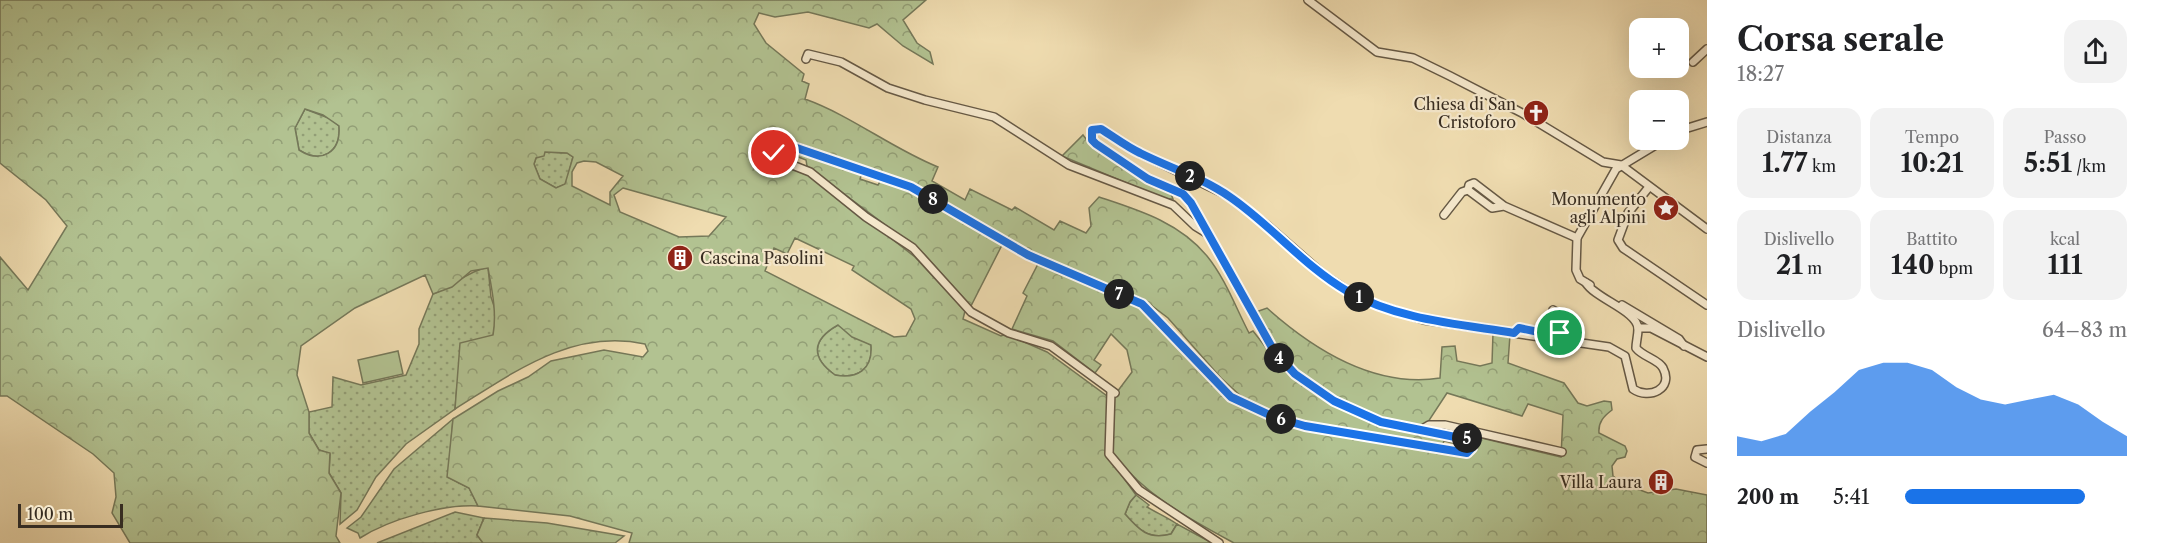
<!DOCTYPE html>
<html lang="it">
<head>
<meta charset="utf-8">
<style>
	:root { --surface:#fff; --page:#f2f2f2; --text:#202124; --muted:#757577; --accent:#1a73e8 }
	body { margin:0; font-family:"Libre Caslon Text",serif; background:var(--page); color:var(--text); height:100vh; display:flex; flex-direction:column; font-size:22px; white-space:nowrap }
	* { box-sizing:border-box; margin:0 }
	p { font-size:20px; color:var(--muted) }
	.icon { flex:none; width:33px; height:33px; fill:none; stroke:currentColor; stroke-width:2; stroke-linecap:round; stroke-linejoin:round }
	.map { position:relative; flex:1; overflow:hidden }
	.sheet { display:flex; flex-direction:column; background:var(--surface); width:450px }
	.sheet>* { flex:none }
	.controls { position:absolute; left:1629px; top:18px; display:grid; gap:12px }
	.controls a { display:grid; place-items:center; width:60px; height:60px; border-radius:12px; background:var(--surface); box-shadow:0 6px 24px #0002; font-size:30px }
	.scale { position:absolute; left:18px; bottom:15px; width:105px; box-sizing:border-box; padding-left:6px; border:3px solid #382d21; border-top:0; font-size:16px; line-height:21px; white-space:nowrap; color:#382d21; -webkit-text-stroke:4px #f5e8cc; paint-order:stroke }
	.pin { position:absolute; display:grid; place-items:center; width:51px; height:51px; color:#fff; margin:-26px; border:3px solid #fff; border-radius:50%; box-shadow:0 2px 6px #0007 }
	.km { position:absolute; width:30px; height:30px; margin:-15px; border-radius:50%; background:#222; color:#fff; font-size:16px; line-height:30px; text-align:center }
	.round { display:grid; place-items:center; flex:none; width:63px; height:63px; border-radius:18px; background:var(--page) }
	.overview { display:flex; align-items:center; justify-content:space-between; height:102px; padding:0 30px }
	h1 { font-size:33px; font-weight:800; line-height:45px }
	.metrics { display:grid; grid-template-columns:repeat(3,1fr); gap:9px; height:102px; padding:6px 30px }
	.metrics div { display:grid; align-content:center; border-radius:15px; background:var(--page); text-align:center }
	.metrics b { font-size:26px; font-weight:800 }
	.metrics small { font-size:16px; font-weight:400 }
	.metrics p { font-size:16px }
	.chart { height:168px; padding:12px 30px }
	.chart p { display:flex; justify-content:space-between }
	.chart svg { width:100%; height:108px; margin-top:6px; fill:var(--accent); opacity:.7 }
	ul { padding:0 30px; list-style:none; font-size:20px }
	li { display:grid; grid-template-columns:96px 72px 1fr; align-items:center; height:45px }
	li i { height:15px; border-radius:8px; background:var(--accent) }
	main { display:flex; flex:1; min-height:0 }
	.map>svg:first-child { display:block }
	.grass { fill:url(#grass-dots); stroke:#757859; stroke-width:1.5 }
	.forest { fill:url(#forest-crowns); stroke:#757859; stroke-width:1.5; fill-rule:evenodd }
	.pitch { fill:#b2c291; stroke:#757859; stroke-width:1.5 }
	.lines { fill:none; stroke-linecap:round; stroke-linejoin:round }
	.minor-casing { stroke:#665945; stroke-width:10 }
	.minor { stroke:#f5e8cc; stroke-width:7 }
	.route-casing { stroke:#fff; stroke-width:12 }
	.route { stroke:#1a73e8; stroke-width:8 }
	.labels { text-anchor:middle; stroke-width:4.5; stroke-linejoin:round; paint-order:stroke }
	.poi-label { font-size:16px; fill:#382d21; stroke:#f5e8cc; text-anchor:end }
</style>
</head>
<body>
<main>
<div class="map">
<svg width="1707" height="543" viewBox="0 0 1707 543">
	<defs>
		<pattern id="grass-dots" width="8" height="8" patternUnits="userSpaceOnUse" patternTransform="scale(1.5)"><rect width="8" height="8" fill="#b2c291"/><path d="M2 2h.1M6 6h.1" fill="none" stroke="#929e76" stroke-width="1.8" stroke-linecap="round"/></pattern>
		<pattern id="forest-crowns" width="20" height="18" patternUnits="userSpaceOnUse" patternTransform="scale(1.5)"><rect width="20" height="18" fill="#b2c291"/><path d="M2 6a3 3 0 1 1 6 0M12 15a3 3 0 1 1 6 0" fill="none" stroke="#929e76"/></pattern>
	</defs>
	<rect width="100%" height="100%" fill="#efdcb0"/>
	<filter id="stains"><feTurbulence type="fractalNoise" baseFrequency=".00333" numOctaves="4"/><feColorMatrix values="0 0 0 0 .2 0 0 0 0 .09 0 0 0 0 .02 0 0 0 .5 -.17"/></filter>
	<radialGradient id="worn" r=".72"><stop offset=".6" stop-color="#630" stop-opacity="0"/><stop offset="1" stop-color="#630" stop-opacity=".3"/></radialGradient>
	<g class="grass">
		<path d="M305 109 331 119 339 126C341 153 321 164 299 150L295 128Z"/>
		<path d="M545 152 567 153 573 157 566 184 556 188 540 179 534 164 536 158Z"/>
		<path d="M488 267 491 297 497 315 493 336 457 385 455 409 406 444 376 477 357 510 340 524 341 493 329 473 330 454 319 450 309 433V412L332 407 333 377 361 385 406 375 419 344V329L433 294C454 286 466 272 488 267Z"/>
		<path d="M838 325 871 345C873 370 857 379 835 375 811 358 811 340 838 325Z"/>
		<path d="M453 419 448 477 469 488 478 506C443 504 390 519 360 538L358 533 347 528 361 517 394 469Z"/>
		<path d="M1136 495 1149 505 1147 507C1157 513 1167 517 1177 524L1171 534C1148 540 1139 530 1125 514L1130 502Z"/>
		<path d="M455 512 484 518 477 535 483 543H377Z"/>
	</g>
	<g class="forest">
		<path d="M0 0H926L903 20 917 43 930 52 933 64 903 46 877 24 869 28 808 12 775 17 759 13 754 24 766 43 804 74 802 81 809 84 805 99C852 116 891 148 938 167L932 181 965 200 970 189 1012 210 1015 207 1054 230 1060 221 1086 233 1091 226 1089 208 1099 197C1138 210 1179 222 1207 256 1225 278 1236 308 1249 333L1253 331C1262 342 1270 354 1279 364 1305 392 1348 416 1385 426 1412 434 1440 433 1467 441L1468 444 1466 449 1460 450 1461 445 1444 441 1442 446 1323 426 1278 414 1242 397 1221 378 1168 318 1143 299 1040 256 992 230 932 193 788 139 772 144 771 153 813 177 915 257 965 311 963 319 1001 336 1006 334 1047 352 1107 396 1110 422 1107 455 1136 495 1130 502 1125 514C1139 530 1148 540 1171 534L1177 524 1212 543H629L632 533 570 516 478 506 469 488 447 477 453 419 498 391 528 377 551 361 604 350 643 357 648 351 645 344C572 328 513 373 455 409L460 343 493 335C497 313 492 290 488 268L471 271 452 287 433 294 425 275 355 308 301 346 297 375 309 412V433L319 450 330 453 329 473 341 493 336 536 340 543H130L112 513 116 497 114 473 93 454 7 396H0V257L28 290 67 226 46 200 0 163ZM305 109 323 115 339 126C341 153 321 164 299 150L295 128ZM545 152 567 153 573 157 565 184 556 188 540 179 534 164 536 158 544 156ZM584 161 596 162 623 176 610 192V205L572 186V172L577 163ZM623 188 726 217 709 236 679 237 620 212 614 195ZM795 238 854 266 852 270 911 309 915 319 906 336 894 337 765 271 774 248 787 254ZM838 325 852 337 871 345C873 370 857 379 835 375 811 358 811 340 838 325Z"/>
		<path d="M1083 135 1089 143 1171 194 1173 199H1165L1062 156Z"/>
		<path d="M782 148 862 173 860 179 878 185 881 180 910 190 1002 245 971 306 924 254 807 166 806 160 788 153 784 157 779 154Z"/>
		<path d="M1038 264 1140 305 1225 396 1250 409 1277 421 1457 456 1472 455C1476 447 1476 442 1469 435L1561 457 1563 415 1528 404 1522 416 1447 393 1428 422 1417 428C1370 414 1313 397 1282 357 1271 344 1264 327 1256 312L1267 308C1314 350 1375 388 1440 378L1442 347 1455 346 1457 361 1480 366 1492 363 1493 333 1510 335 1508 363 1564 383 1578 403 1587 406 1604 401 1611 402 1612 410C1604 416 1598 422 1599 433L1625 446 1627 451 1625 457 1617 459 1612 466 1613 476 1624 484 1648 493 1676 489 1707 495V543H1234C1186 517 1146 496 1111 452L1114 424V396L1132 372 1127 350 1111 334 1094 360 1101 365 1095 373 1053 341 1012 329 1027 296 1023 293Z"/>
		<path d="M484 518 547 523 624 536 615 543H483L477 535Z"/>
	</g>
	<path class="pitch" d="M398 351 403 374 363 383 358 360Z"/>
	<g class="lines">
		<g class="minor-casing">
			<g id="minor">
				<path d="M1308 0 1377 52 1413 58 1450 76 1522 113 1603 162 1621 165 1707 229"/>
				<path d="M806 59 808 54 841 62 888 88 925 100 994 117 1069 165 1173 205 1195 226 1208 234"/>
				<path d="M1693 62 1707 49"/>
				<path d="M1678 131 1707 122"/>
				<path d="M1649 187 1628 213 1618 240 1623 248 1707 305"/>
				<path d="M1504 206 1492 208 1468 190 1469 185 1474 183 1504 206 1577 238"/>
				<path d="M1444 215 1462 192 1468 190"/>
				<path d="M1590 285 1580 279 1576 270 1577 238 1616 169 1664 140"/>
				<path d="M1622 305 1679 339 1684 346"/>
				<path d="M1638 328H1651L1707 357"/>
				<path d="M1514 333 1519 328 1553 335 1560 333 1565 322 1562 315 1553 310"/>
				<path d="M1111 391 1109 454 1139 490 1219 543"/>
				<path d="M1115 393 1051 346 1009 333 971 312 913 248 866 217 810 172 777 159 774 153 776 147 785 144 911 187 1028 255 1141 304 1231 397 1274 417 1305 426 1467 453 1472 448 1470 440 1381 422 1334 401 1295 374 1274 351 1191 203 1183 194 1148 179 1096 144 1092 140V130L1101 129 1137 152 1229 196 1268 226 1324 275 1348 291 1375 304 1424 320 1609 347 1625 356 1633 389C1649 400 1674 389 1663 368 1658 359 1643 357 1636 348 1636 342 1638 336 1638 329 1638 311 1596 299 1586 283"/>
				<path d="M1419 431 1429 425H1445L1562 452"/>
				<path d="M1707 449 1697 450 1695 457 1707 463"/>
			</g>
		</g>
		<use href="#minor" class="minor"/>
	</g>
	<g class="lines">
		<g class="route-casing">
			<path id="route" d="M774 153 776 147 785 144 911 187 1028 255 1142 304 1231 397 1274 417 1305 426 1467 453 1472 448 1470 440 1381 422 1334 401 1295 374 1274 351 1191 203 1183 194 1148 179 1096 144 1092 140V130L1101 129C1114 137 1127 147 1140 153 1170 168 1203 178 1230 197 1271 225 1304 266 1347 291 1398 320 1458 324 1514 333L1519 328 1553 335 1560 333"/>
		</g>
		<use href="#route" class="route"/>
	</g>
	<defs>
		<g id="church-disc" transform="scale(1.35)"><circle r="9.5" fill="#8f2418" stroke="#f5e8cc"/><path d="M-1.2-6h2.4v3.5h3.3v2.4h-3.3V6h-2.4V-.1h-3.3v-2.4h3.3Z" fill="#fff"/></g>
		<g id="sight-disc" transform="scale(1.35)"><circle r="9.5" fill="#8f2418" stroke="#f5e8cc"/><path d="M0-6L1.8-2.2L6-1.7L2.9 1.2L3.7 5.4L0 3.3L-3.7 5.4L-2.9 1.2L-6-1.7L-1.8-2.2Z" fill="#fff"/></g>
		<g id="building-disc" transform="scale(1.35)"><circle r="9.5" fill="#8f2418" stroke="#f5e8cc"/><path d="M-4-6H4V6H1V3H-1V6H-4ZM-2.5-4.3h1.7v1.8h-1.7ZM.8-4.3h1.7v1.8H.8ZM-2.5-1h1.7V.8h-1.7ZM.8-1h1.7V.8H.8Z" fill="#fff"/></g>
	</defs>
	<g fill-rule="evenodd">
		<use href="#church-disc" x="1536" y="113"/>
		<use href="#sight-disc" x="1666" y="208"/>
		<use href="#building-disc" x="680" y="258"/>
		<use href="#building-disc" x="1661" y="482"/>
	</g>
	<g class="labels">
		<g class="poi-label">
			<text x="1516" y="110">Chiesa di San<tspan x="1516" dy="18">Cristoforo</tspan></text>
			<text x="1646" y="205">Monumento<tspan x="1646" dy="18">agli Alpini</tspan></text>
			<text x="700" y="264" text-anchor="start">Cascina Pasolini</text>
			<text x="1642" y="488">Villa Laura</text>
		</g>
	</g>
	<rect width="100%" height="100%" filter="url(#stains)"/>
	<rect width="100%" height="100%" fill="url(#worn)"/>
</svg>
<div class="controls">
<a>+</a>
<a>−</a>
</div>
<div class="scale">100 m</div>
<div class="pin" style="left:1560px;top:333px;background:#1e9e55"><svg class="icon" aria-label="arrive" viewBox="0 0 24 24"><path d="M6 21V4h12l-3 4 3 4H6"/></svg></div>
<div class="pin" style="left:774px;top:153px;background:#d93025"><svg class="icon" aria-label="check" viewBox="0 0 24 24"><path d="M5 12l5 5 9-10"/></svg></div>
<b class="km" style="left:1359px;top:297px">1</b>
<b class="km" style="left:1190px;top:176px">2</b>
<b class="km" style="left:1279px;top:358px">4</b>
<b class="km" style="left:1467px;top:438px">5</b>
<b class="km" style="left:1281px;top:419px">6</b>
<b class="km" style="left:1119px;top:294px">7</b>
<b class="km" style="left:933px;top:199px">8</b>
</div>
<section class="sheet">
<div class="overview"><div><h1>Corsa serale</h1><p>18:27</p></div><a class="round"><svg class="icon" aria-label="share" viewBox="0 0 24 24"><path d="M12 15V3M7 8l5-5 5 5M5 13v7h14v-7"/></svg></a></div>
<div class="metrics">
<div><p>Distanza</p><b>1.77<small> km</small></b></div>
<div><p>Tempo</p><b>10:21</b></div>
<div><p>Passo</p><b>5:51<small> /km</small></b></div>
</div>
<div class="metrics">
<div><p>Dislivello</p><b>21<small> m</small></b></div>
<div><p>Battito</p><b>140<small> bpm</small></b></div>
<div><p>kcal</p><b>111</b></div>
</div>
<div class="chart"><p><span>Dislivello</span>64–83 m</p>
<svg viewBox="0 0 160 44" preserveAspectRatio="none"><path d="M0 44V36L10 38L20 35L30 26L40 18L50 9L60 6L70 6L80 9L90 16L100 21L110 23L120 21L130 19L140 23L150 30L160 36V44z"/></svg>
</div>
<ul>
<li><b>200 m</b>5:41<i style="width:81%"></i></li>
</ul>
</section>
</main>
</body>
</html>
